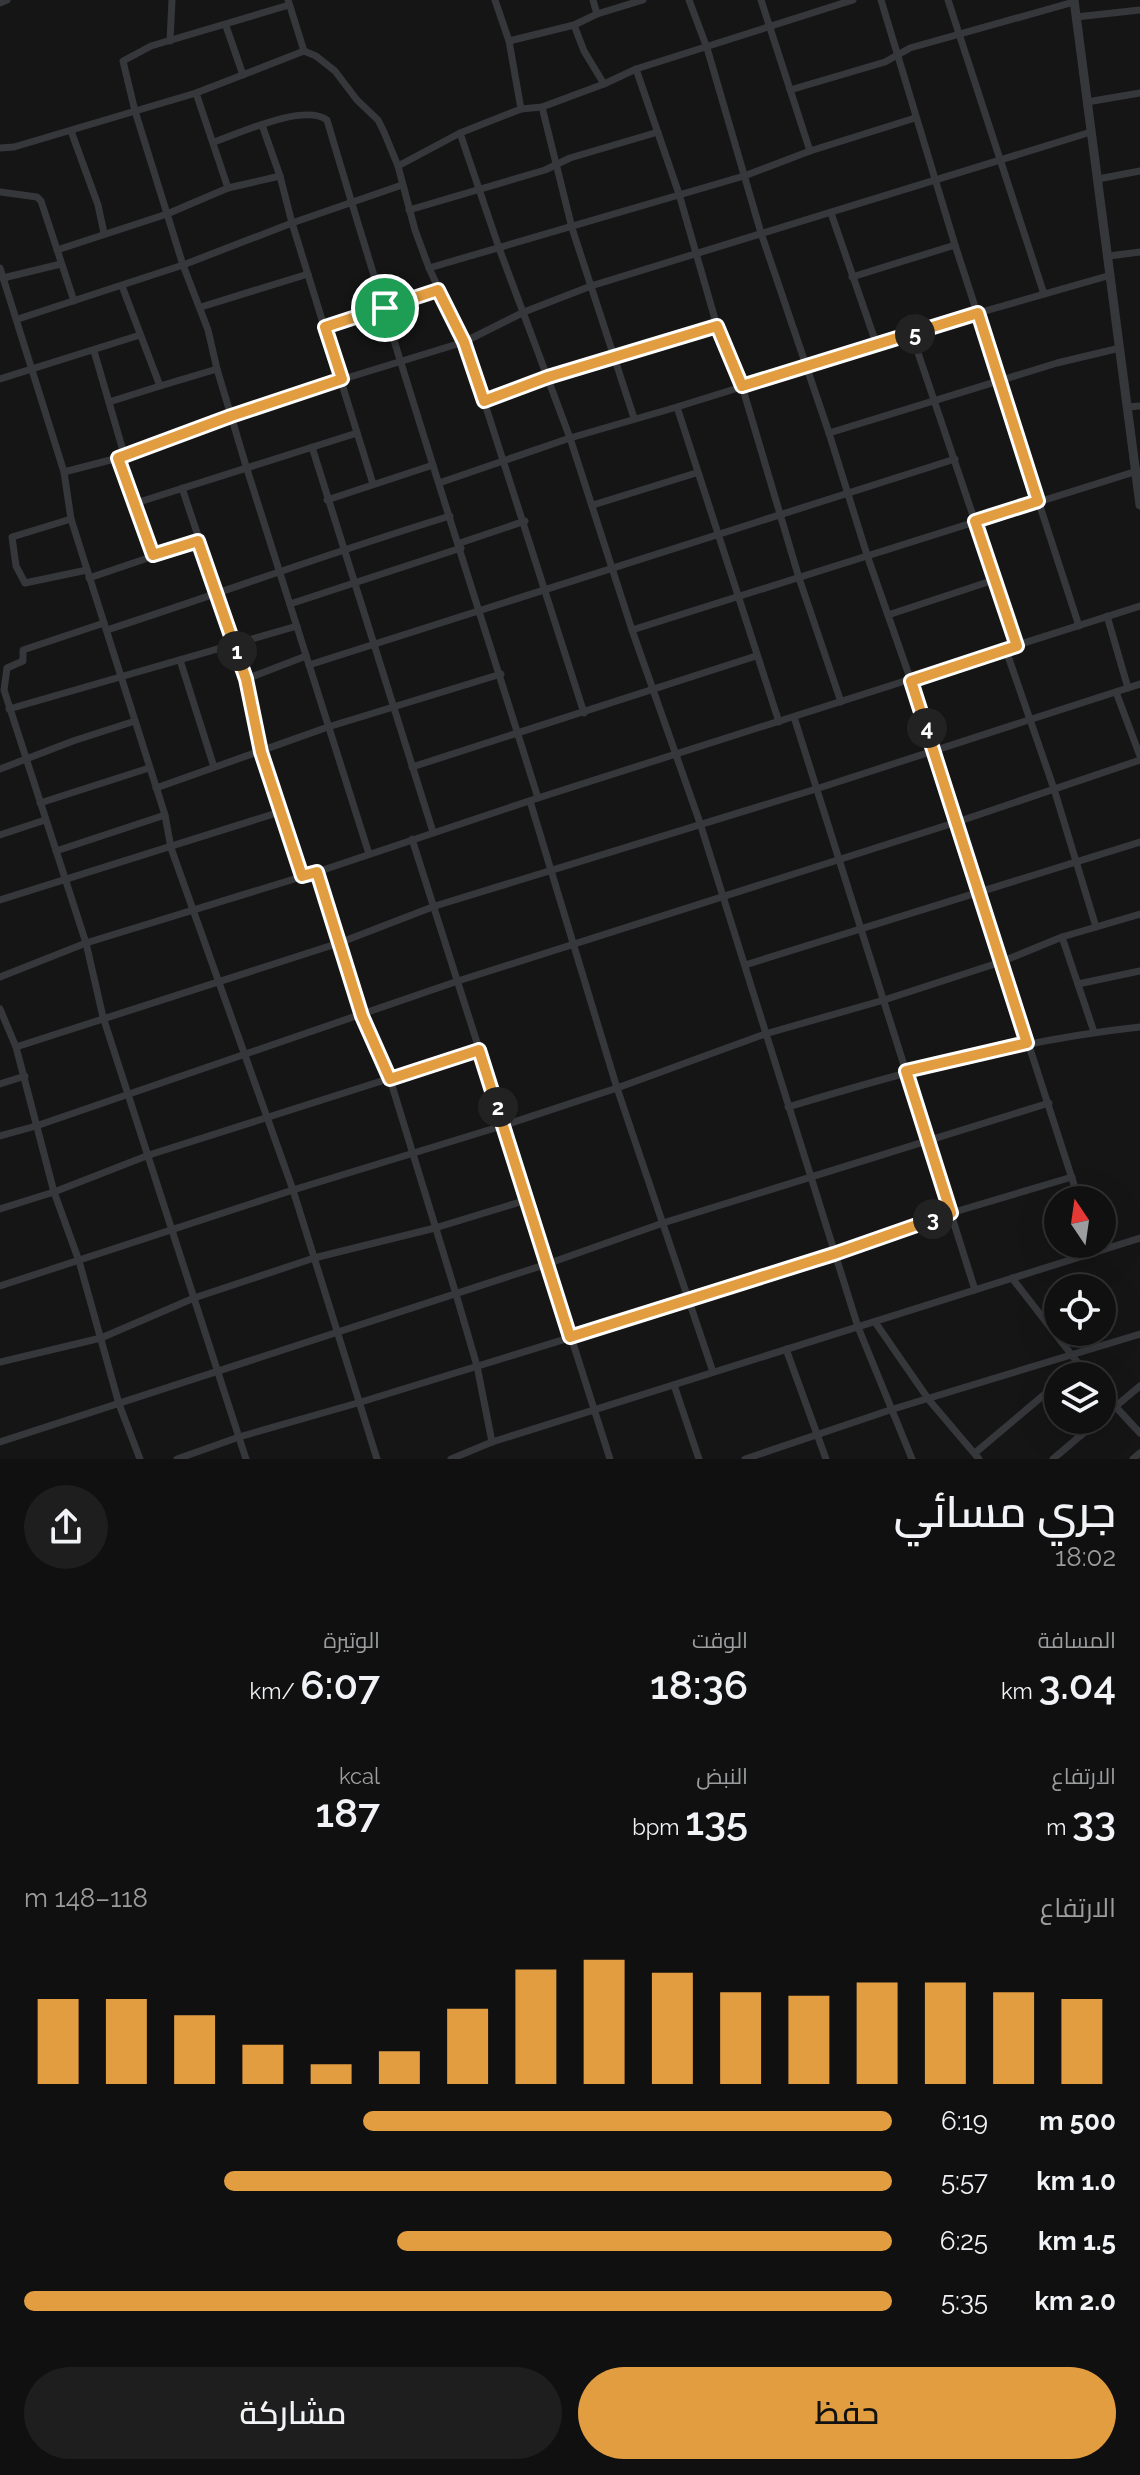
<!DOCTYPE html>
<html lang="ar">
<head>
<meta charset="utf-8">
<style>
	:root { --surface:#101010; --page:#1e1e1e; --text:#f1f3f6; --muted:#9c9d9f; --line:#303030; --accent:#e29d41 }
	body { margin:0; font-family:Raleway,Cairo,sans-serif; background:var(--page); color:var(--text); direction:rtl; height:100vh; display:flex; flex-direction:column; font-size:30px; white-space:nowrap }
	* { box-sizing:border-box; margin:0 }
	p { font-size:26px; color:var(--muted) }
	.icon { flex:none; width:44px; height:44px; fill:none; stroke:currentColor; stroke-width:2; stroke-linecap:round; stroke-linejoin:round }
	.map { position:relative; height:1459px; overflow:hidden; direction:ltr }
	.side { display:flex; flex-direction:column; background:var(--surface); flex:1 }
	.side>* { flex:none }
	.needle { width:52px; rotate:347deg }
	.fabs { position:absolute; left:1044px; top:1186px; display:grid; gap:16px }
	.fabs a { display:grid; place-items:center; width:72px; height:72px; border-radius:50%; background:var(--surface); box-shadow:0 8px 32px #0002,0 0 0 2px var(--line); font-size:40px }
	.pin { position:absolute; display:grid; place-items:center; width:68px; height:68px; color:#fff; margin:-34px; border:4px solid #fff; border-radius:50%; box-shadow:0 2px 8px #0007 }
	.km { position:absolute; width:40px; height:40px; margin:-20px; border-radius:50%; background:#222; color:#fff; font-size:22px; line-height:40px; text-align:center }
	.round { display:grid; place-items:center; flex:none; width:84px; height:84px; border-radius:42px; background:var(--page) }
	.overview { display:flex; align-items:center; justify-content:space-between; height:136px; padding:0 24px }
	h1 { font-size:44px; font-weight:600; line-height:60px }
	.stats { display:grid; grid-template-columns:repeat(3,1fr); gap:12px; height:136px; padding:8px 24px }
	.stats div { display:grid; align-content:center }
	.stats b { font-size:40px; font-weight:600 }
	.stats small { font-size:22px; font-weight:400 }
	.stats p { font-size:22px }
	.chart { height:224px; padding:16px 24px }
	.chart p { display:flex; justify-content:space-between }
	.chart svg { width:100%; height:144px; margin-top:8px; stroke:var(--accent); stroke-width:6 }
	.button { display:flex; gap:16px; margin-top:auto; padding:16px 24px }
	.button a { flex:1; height:92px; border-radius:48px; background:var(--accent); color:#111; font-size:32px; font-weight:600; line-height:92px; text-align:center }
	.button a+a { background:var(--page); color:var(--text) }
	ul { padding:0 24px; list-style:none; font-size:26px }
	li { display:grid; grid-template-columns:128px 96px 1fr; align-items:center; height:60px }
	li i { height:20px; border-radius:10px; background:var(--accent) }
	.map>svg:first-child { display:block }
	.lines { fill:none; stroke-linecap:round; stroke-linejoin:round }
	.minor { stroke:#36373b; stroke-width:7 }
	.tertiary { stroke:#36373b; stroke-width:9 }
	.route-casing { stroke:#fff; stroke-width:16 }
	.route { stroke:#e29d41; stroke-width:10 }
</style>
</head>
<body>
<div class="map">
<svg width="1140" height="1459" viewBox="0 0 1140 1459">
	<rect width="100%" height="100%" fill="#151516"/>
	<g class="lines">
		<g class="minor">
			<path d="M288 0 304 51"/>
			<path d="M495 0 509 41 521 109"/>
			<path d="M593 0 597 14"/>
			<path d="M689 0 707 48 761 233 829 433 867 555 911 681 1079 1200"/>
			<path d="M761 0 810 151"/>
			<path d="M881 0 955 245 1079 626"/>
			<path d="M948 0 1044 294"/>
			<path d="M0 3 7 0"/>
			<path d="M289 5 151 46 123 61 135 111 183 265 208 330 217 369 246 466 369 854"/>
			<path d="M1076 17 1140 10"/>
			<path d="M574 25 584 51 604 84"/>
			<path d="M226 26 243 75"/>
			<path d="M170 41 172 0"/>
			<path d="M509 41 574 25 597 14 643 0"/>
			<path d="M636 69 679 194 717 326 742 386 799 578 841 702"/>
			<path d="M790 90 885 62 910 48 1074 2"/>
			<path d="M196 93 228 188"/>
			<path d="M1087 102 1140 93"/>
			<path d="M542 107 572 228 634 418"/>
			<path d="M262 125 280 176 292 223 373 484"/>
			<path d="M71 131 98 205 104 233"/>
			<path d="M460 133 499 248 570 438 632 630 700 823 858 1327 912 1459"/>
			<path d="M214 142C240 133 304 103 327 120 394 347 467 572 538 798"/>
			<path d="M0 148 14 147 196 93 304 51 316 56 335 71 357 100 378 120 384 132 398 166 415 230 429 268 464 342 484 401 584 713"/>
			<path d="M398 166 460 133 521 109 542 107 604 84 636 69 853 0"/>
			<path d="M1098 179 1140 171"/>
			<path d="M0 192 37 197 41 201 74 301"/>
			<path d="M409 210 545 170 570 158 658 132"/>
			<path d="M831 213 877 346"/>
			<path d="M57 250 167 214 228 188 280 176"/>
			<path d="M1109 256 1140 252"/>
			<path d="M0 268 64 472 71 519 165 815 171 848 293 1190 377 1459"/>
			<path d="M429 268 744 176 810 151 915 118"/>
			<path d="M852 277 955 245"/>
			<path d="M3 278 61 264"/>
			<path d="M122 286 160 386 217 369"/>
			<path d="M201 307 308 274"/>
			<path d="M18 319 183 265 292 223 402 185"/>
			<path d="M325 327 438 290"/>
			<path d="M912 335 1017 646"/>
			<path d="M94 351 124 454"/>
			<path d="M0 379 140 335"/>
			<path d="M484 401 548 377 717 326"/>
			<path d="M109 402 160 386"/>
			<path d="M677 407 779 722"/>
			<path d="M1128 407 1140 406"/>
			<path d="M829 433 1057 363 1120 348"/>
			<path d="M312 447 433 832"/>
			<path d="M118 458 153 555"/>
			<path d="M64 472 118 458 314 388 464 342 524 312 591 286 1091 132"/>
			<path d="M439 483 570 438 677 407 978 313 1111 275"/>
			<path d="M182 488 246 679 261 752 302 876"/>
			<path d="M327 500 433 465"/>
			<path d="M136 503 357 433"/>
			<path d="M593 505 696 473"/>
			<path d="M71 519 12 537 16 566 25 583 87 570"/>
			<path d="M460 543 525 521"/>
			<path d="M89 578 198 541"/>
			<path d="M290 604 461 548"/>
			<path d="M888 615 994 580"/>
			<path d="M1107 616 1128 688"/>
			<path d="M104 623 23 650V661L7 668 4 690 86 943 103 1017 246 1459"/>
			<path d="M107 630C221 593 335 551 450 516"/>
			<path d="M632 630 1140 470"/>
			<path d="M1006 650 1054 789 1096 927"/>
			<path d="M180 660 214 767"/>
			<path d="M309 665 955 459"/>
			<path d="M246 679 306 656"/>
			<path d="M1116 692 1140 756"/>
			<path d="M9 709 297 626"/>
			<path d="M794 717 975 1290"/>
			<path d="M412 767 756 656"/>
			<path d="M0 769 73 741 135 721"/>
			<path d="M156 788 328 727 501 674"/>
			<path d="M530 801 617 1088 713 1372"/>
			<path d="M40 803 149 768"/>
			<path d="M0 835 45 820"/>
			<path d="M412 839 610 1459"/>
			<path d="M56 851 165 815"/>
			<path d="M317 872 362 1016 390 1079 456 1294 477 1366 492 1442"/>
			<path d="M0 900 280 812"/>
			<path d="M1062 937 1094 1032"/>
			<path d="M745 965 1140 842"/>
			<path d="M0 977 86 943 317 872 538 798 1140 606"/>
			<path d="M1078 984 1140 971"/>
			<path d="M0 1009 16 1047 54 1192 79 1261 119 1404 140 1459"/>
			<path d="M16 1047 339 943 435 906 816 789 1140 684"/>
			<path d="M0 1084 25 1076"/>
			<path d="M788 1107C904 1072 1019 1040 1140 1027"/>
			<path d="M0 1136 36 1126 458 981 957 822 1140 760"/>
			<path d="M0 1209 54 1192 149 1155 479 1050"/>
			<path d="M1012 1278 1088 1376"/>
			<path d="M0 1286 293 1190 505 1125 617 1088 765 1034 884 1000 1001 962 1062 937 1140 914"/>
			<path d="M875 1322 929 1400 979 1459"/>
			<path d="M786 1349 826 1459"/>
			<path d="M0 1362 101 1338 194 1298 314 1258 435 1228 527 1200"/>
			<path d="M1067 1376 1079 1366"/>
			<path d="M674 1385 699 1459"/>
			<path d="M1102 1392 1140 1433"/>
			<path d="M1102 1418 1140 1386"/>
			<path d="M0 1442 547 1264 663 1223 1049 1103"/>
			<path d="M975 1453 1058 1383"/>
			<path d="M177 1459 239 1437 361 1402 689 1301 951 1213 1072 1177"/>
			<path d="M451 1459 492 1442 1140 1238"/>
			<path d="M745 1459 890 1410 1140 1334"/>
			<path d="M1053 1459 1099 1420"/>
			<path d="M1133 1459 1140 1453"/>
		</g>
		<path class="tertiary" d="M1074 0 1140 505"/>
	</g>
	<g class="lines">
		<g class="route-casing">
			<path id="route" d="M438 290 464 342 484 401 548 377 717 326 742 386 978 313 1038 501 975 521 1017 646 911 681 1027 1043 906 1071 951 1213 834 1254 570 1337 479 1050 390 1079 362 1016 317 872 302 876 261 752 246 679 198 541 153 555 118 458 231 416 342 379 325 327Z"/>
		</g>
		<use href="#route" class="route"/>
	</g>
</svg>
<div class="fabs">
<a><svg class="needle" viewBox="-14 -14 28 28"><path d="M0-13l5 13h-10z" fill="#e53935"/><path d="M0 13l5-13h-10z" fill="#9c9d9f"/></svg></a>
<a><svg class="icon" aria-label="locate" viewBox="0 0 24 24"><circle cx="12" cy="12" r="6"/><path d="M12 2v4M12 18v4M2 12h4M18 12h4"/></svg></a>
<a><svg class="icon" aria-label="layers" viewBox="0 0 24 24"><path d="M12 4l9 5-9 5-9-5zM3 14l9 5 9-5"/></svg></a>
</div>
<div class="pin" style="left:385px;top:308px;background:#1e9e55"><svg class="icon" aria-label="arrive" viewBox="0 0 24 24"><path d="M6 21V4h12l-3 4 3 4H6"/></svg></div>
<b class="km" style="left:237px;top:651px">1</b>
<b class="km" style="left:498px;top:1107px">2</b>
<b class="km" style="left:933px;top:1219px">3</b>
<b class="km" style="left:927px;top:728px">4</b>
<b class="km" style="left:915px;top:334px">5</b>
</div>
<section class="side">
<div class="overview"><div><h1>جري مسائي</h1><p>18:02</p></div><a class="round"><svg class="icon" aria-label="share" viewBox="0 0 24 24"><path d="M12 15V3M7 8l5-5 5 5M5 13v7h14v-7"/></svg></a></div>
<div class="stats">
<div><p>المسافة</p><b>3.04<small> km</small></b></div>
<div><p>الوقت</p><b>18:36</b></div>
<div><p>الوتيرة</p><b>6:07<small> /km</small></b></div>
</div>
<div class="stats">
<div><p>الارتفاع</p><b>33<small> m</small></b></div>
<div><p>النبض</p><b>135<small> bpm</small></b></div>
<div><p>kcal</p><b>187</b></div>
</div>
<div class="chart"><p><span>الارتفاع</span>118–148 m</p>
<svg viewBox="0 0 160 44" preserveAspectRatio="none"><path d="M5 44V18M15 44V18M25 44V23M35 44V32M45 44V38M55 44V34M65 44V21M75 44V9M85 44V6M95 44V10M105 44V16M115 44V17M125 44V13M135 44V13M145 44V16M155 44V18"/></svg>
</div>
<ul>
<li><b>500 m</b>6:19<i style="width:61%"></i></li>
<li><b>1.0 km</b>5:57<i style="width:77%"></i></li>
<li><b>1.5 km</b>6:25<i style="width:57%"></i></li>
<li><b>2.0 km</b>5:35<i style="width:100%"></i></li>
</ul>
<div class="button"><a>حفظ</a><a>مشاركة</a></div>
</section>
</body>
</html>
